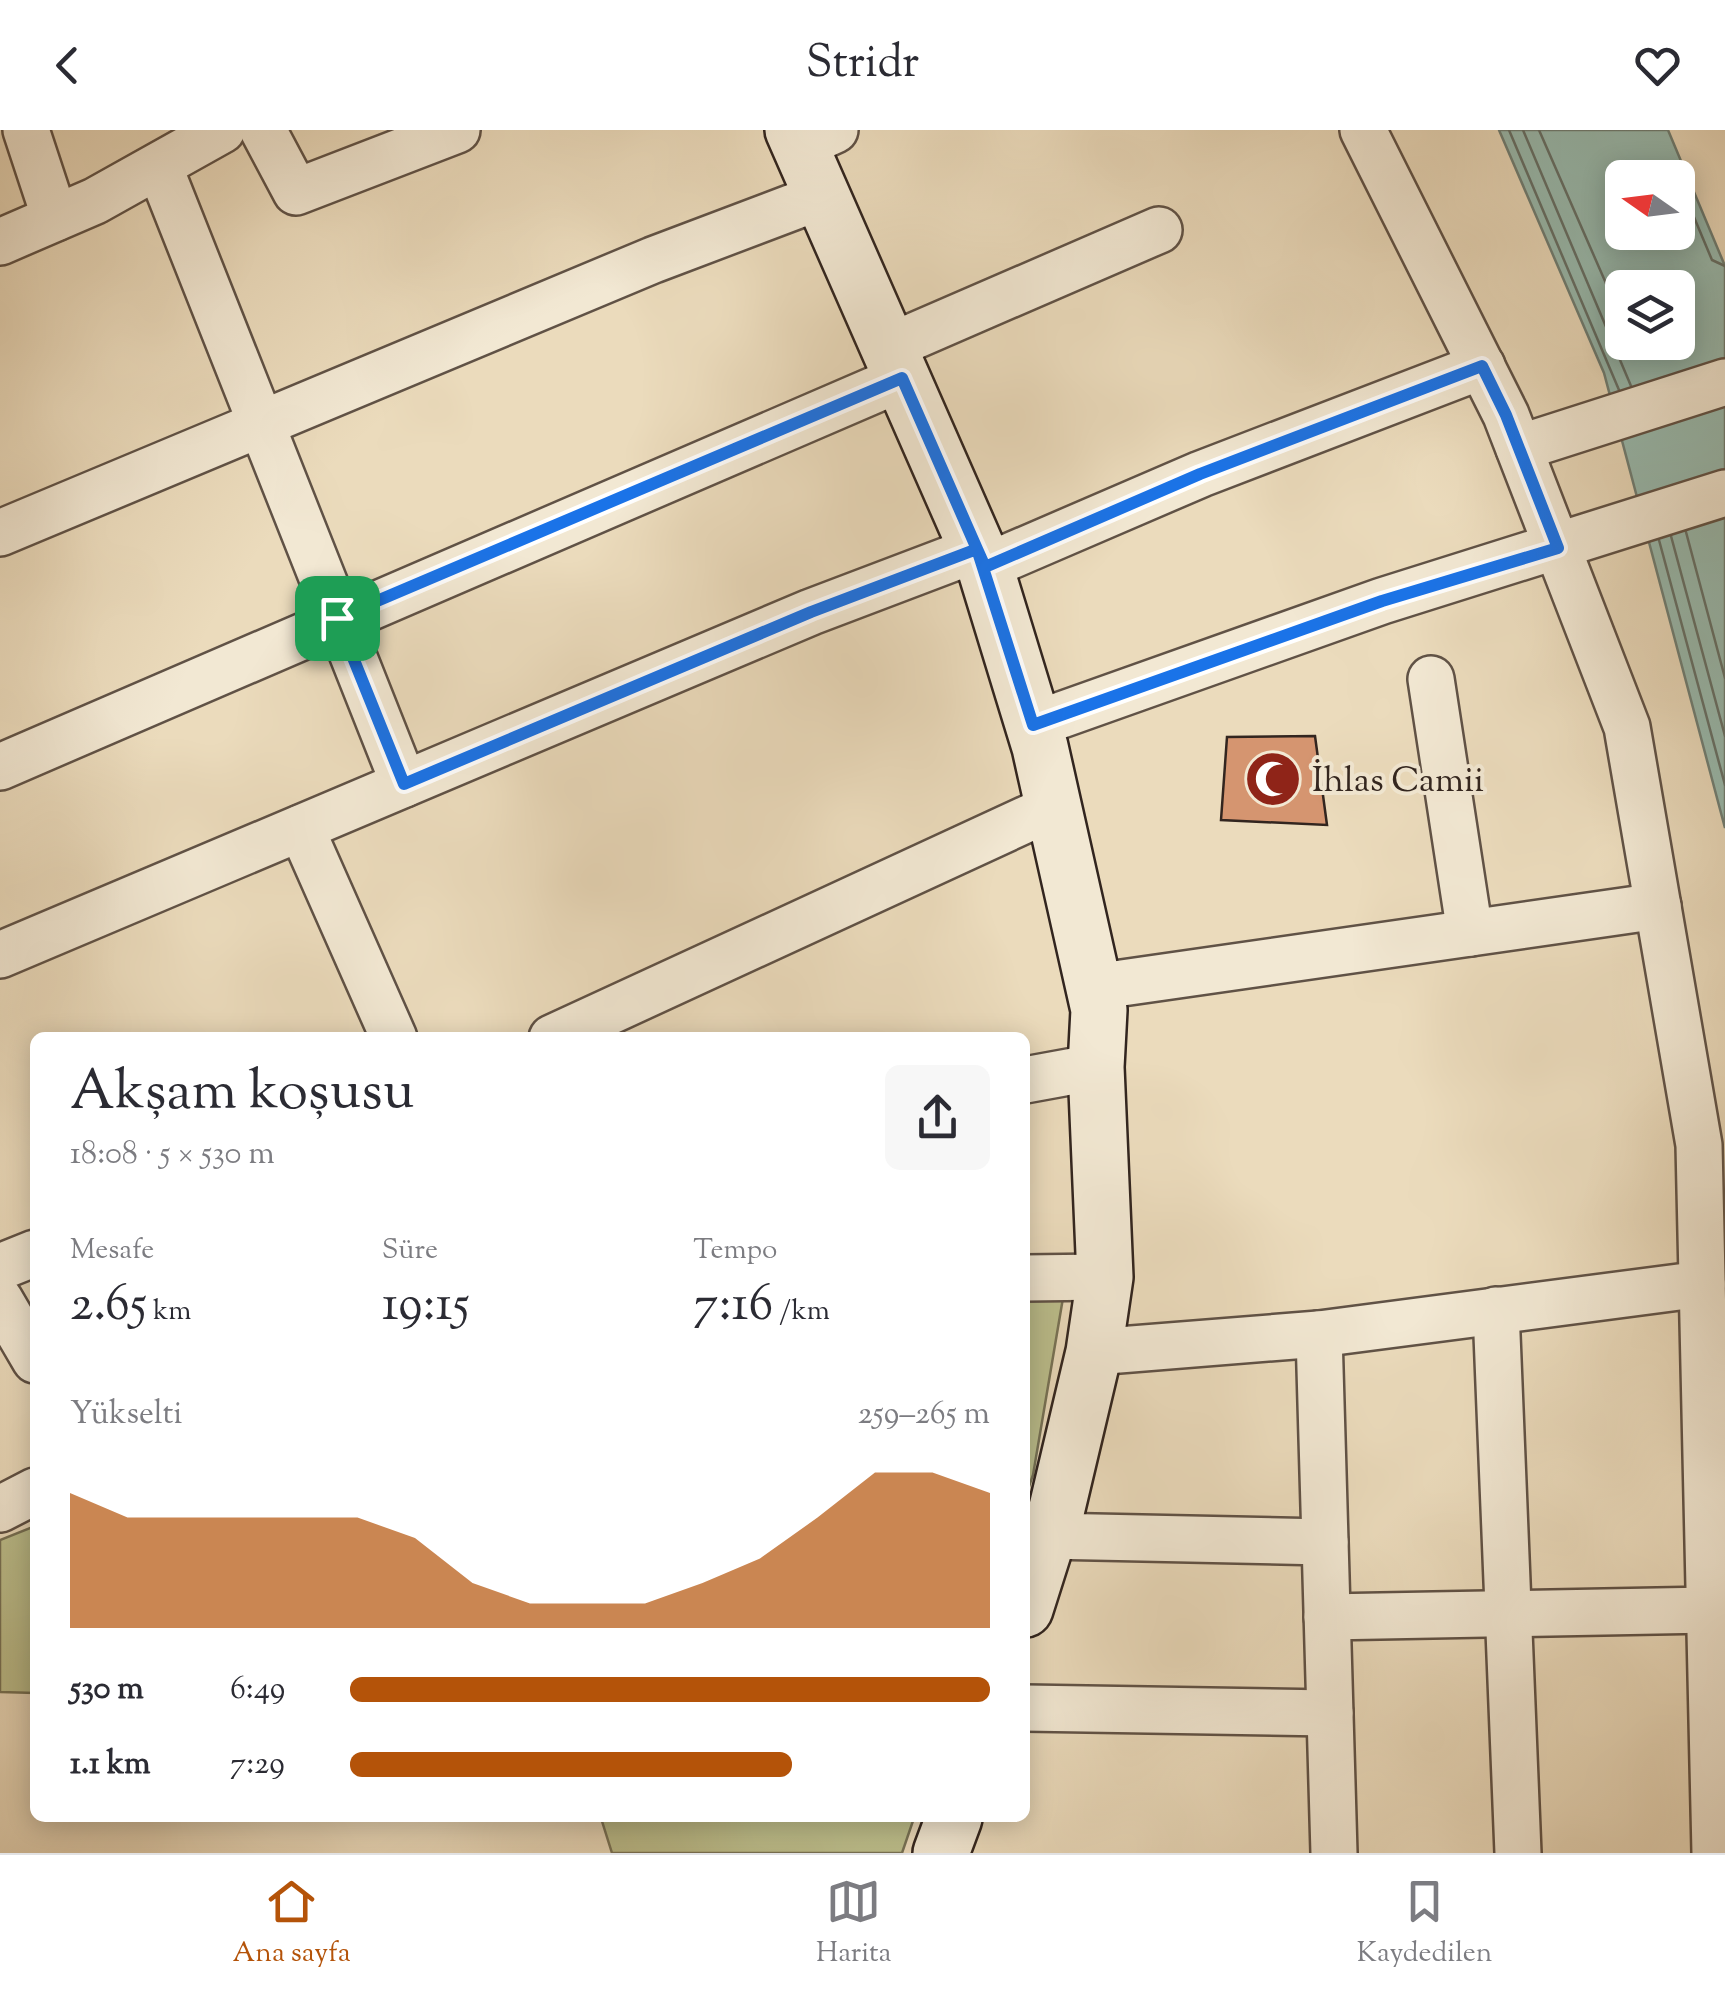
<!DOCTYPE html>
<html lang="tr">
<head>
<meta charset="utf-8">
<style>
	:root { --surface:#fff; --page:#f7f7f7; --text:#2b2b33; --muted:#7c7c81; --line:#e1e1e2; --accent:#b45309 }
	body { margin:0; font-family:"Sorts Mill Goudy",serif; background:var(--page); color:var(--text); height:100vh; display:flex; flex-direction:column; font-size:38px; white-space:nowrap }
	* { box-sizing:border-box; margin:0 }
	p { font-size:32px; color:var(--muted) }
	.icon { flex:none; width:55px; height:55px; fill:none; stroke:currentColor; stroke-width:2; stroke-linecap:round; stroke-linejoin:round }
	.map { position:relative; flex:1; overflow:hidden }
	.panel { position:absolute; left:30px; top:902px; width:1000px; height:790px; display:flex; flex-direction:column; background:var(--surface); border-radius:15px; box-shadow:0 5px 25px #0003 }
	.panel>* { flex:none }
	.needle { width:65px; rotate:284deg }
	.fabs { position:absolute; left:1605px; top:30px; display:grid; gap:20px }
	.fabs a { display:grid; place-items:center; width:90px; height:90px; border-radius:15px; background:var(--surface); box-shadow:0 5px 25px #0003; font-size:50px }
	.pin { position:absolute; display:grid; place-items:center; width:85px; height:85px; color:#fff; margin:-42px; border-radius:20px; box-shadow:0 5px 15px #0006 }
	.round { display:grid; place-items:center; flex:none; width:105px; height:105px; border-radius:15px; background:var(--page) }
	.summary { display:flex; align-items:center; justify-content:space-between; height:170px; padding:0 40px }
	h1 { font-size:55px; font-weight:600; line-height:75px }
	.figures { display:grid; grid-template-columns:repeat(3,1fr); gap:15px; height:170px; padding:10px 40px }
	.figures div { display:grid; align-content:center }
	.figures b { font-size:50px; font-weight:600 }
	.figures small { font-size:28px; font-weight:400 }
	.figures p { font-size:28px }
	.chart { height:280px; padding:20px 40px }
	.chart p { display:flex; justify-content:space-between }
	.chart svg { width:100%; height:180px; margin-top:10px; fill:var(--accent); opacity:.7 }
	ul { padding:0 40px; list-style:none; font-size:32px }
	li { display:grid; grid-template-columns:160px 120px 1fr; align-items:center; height:75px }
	li i { height:25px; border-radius:12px; background:var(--accent) }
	header { display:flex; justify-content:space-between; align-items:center; height:130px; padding:0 40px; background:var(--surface); font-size:45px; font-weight:600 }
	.dock { display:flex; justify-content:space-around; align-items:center; height:140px; border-top:2px solid var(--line); background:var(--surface); font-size:28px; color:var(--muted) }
	.dock a { display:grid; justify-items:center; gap:5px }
	.dock .selected { color:var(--accent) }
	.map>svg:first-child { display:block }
	.green { fill:#bcbf8d; stroke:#777256; stroke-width:2.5 }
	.water { fill:#98bbb0; stroke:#6f7f76; stroke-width:2.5; fill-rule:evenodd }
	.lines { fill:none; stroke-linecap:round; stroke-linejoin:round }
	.shore { stroke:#657068; stroke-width:2.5 }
	.building { fill:#d59570; stroke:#32251f; stroke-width:2.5 }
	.minor-casing { stroke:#605246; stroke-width:50 }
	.secondary-casing { stroke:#32251f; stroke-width:60 }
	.minor { stroke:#f2e8d3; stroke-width:45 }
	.secondary { stroke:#f2e8d3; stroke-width:55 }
	.route-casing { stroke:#fff; stroke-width:20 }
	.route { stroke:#1a73e8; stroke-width:12 }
	.labels { text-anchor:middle; stroke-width:8; stroke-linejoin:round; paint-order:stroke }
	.poi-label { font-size:35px; fill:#32251f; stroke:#f2e8d3; text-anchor:start }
</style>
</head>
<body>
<header><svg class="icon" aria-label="back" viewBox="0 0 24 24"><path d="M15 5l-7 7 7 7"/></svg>Stridr<svg class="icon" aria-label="heart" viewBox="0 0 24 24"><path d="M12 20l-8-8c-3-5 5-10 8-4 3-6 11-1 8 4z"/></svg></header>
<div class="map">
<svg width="1725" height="1723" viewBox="0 0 1725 1723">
	<rect width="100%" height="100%" fill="#ebdbbc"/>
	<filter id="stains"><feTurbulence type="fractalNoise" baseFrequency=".002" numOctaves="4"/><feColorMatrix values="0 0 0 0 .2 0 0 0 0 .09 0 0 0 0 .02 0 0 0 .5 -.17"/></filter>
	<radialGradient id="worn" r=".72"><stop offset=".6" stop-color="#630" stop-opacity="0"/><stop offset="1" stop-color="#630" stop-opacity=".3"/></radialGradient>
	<g class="green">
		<path d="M1064 1162 1033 1345 1025 1368V1163Z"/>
		<path d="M35 1396V1563L0 1562V1410Z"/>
		<path d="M601 1688H914L902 1723H612Z"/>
	</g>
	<path class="water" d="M1499 0H1668L1725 136V698L1604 243ZM1622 48H1678V102H1622ZM1622 158H1678V212H1622Z"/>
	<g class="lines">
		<g class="shore">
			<path d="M1509 0 1619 260"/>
			<path d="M1523 0 1631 256"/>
			<path d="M1539 0 1622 190"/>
			<path d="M1678 49 1712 130 1725 136"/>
			<path d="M1686 402 1725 548"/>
			<path d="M1671 406 1725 606"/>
			<path d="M1659 410 1725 655"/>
		</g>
	</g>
	<path class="building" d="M1315 606 1327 695 1221 690 1227 607Z"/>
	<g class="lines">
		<g class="minor-casing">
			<g id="minor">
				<path d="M26 0 55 88"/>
				<path d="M263 0 296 62 457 0"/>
				<path d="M1363 0 1506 285 1627 597 1699 1015 1715 1723"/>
				<path d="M800 16 835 0"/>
				<path d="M159 36 404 654"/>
				<path d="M0 112 95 71 222 0"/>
				<path d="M889 217 1159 100"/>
				<path d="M1519 318 1725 252"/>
				<path d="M0 403 653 130 822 66"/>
				<path d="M985 437 1201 344 1482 236"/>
				<path d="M1431 549 1470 803"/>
				<path d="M1033 595 1382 471 1725 363"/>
				<path d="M0 637 902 248"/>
				<path d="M301 698 394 908"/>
				<path d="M0 825 811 482 977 419"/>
				<path d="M1094 857 1658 776"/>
				<path d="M552 908 1053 677"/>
				<path d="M1025 950 1096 937"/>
				<path d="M0 1137 35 1123"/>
				<path d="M1025 1148 1105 1147"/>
				<path d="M0 1170 35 1230"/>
				<path d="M1496 1180 1518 1723"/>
				<path d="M1319 1204 1334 1723"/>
				<path d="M1094 1222 1319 1204 1702 1154"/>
				<path d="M0 1379 35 1361"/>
				<path d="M1048 1406 1325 1412"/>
				<path d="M1327 1487 1710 1480"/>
				<path d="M1025 1578 1330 1583"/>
			</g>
		</g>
		<g class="secondary-casing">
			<g id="secondary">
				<path d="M793 0 985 437 1040 617 1099 880 1096 937 1105 1147 1094 1222 1057 1378 1025 1479"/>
				<path d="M941 1723 954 1688"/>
			</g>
		</g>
		<use href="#minor" class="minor"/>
		<use href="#secondary" class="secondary"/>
	</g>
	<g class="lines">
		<g class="route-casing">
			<path id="route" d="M337 488 404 654 811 482 977 419 1033 595 1382 471 1558 418 1506 285 1482 236 1200 344 985 437 977 419 902 248 337 488"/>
		</g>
		<use href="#route" class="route"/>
	</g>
	<defs>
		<g id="mosque-disc" transform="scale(2.875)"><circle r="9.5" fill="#8f2418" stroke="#f2e8d3"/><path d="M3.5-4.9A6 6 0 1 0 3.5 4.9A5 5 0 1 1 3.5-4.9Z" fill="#fff"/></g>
	</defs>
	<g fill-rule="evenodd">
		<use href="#mosque-disc" x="1273" y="649"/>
	</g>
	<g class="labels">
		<g class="poi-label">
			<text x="1312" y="661">İhlas Camii</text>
		</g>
	</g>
	<rect width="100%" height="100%" filter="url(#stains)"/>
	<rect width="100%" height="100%" fill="url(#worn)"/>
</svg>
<div class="fabs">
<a><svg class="needle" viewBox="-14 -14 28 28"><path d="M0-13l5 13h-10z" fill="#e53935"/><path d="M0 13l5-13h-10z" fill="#7c7c81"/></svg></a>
<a><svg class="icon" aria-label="layers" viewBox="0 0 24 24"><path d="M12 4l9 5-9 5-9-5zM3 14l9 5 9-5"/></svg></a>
</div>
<div class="pin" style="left:337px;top:488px;background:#1e9e55"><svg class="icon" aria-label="arrive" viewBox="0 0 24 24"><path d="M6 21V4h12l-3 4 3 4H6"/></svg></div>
<section class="panel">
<div class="summary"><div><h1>Akşam koşusu</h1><p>18:08 · 5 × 530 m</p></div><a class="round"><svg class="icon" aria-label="share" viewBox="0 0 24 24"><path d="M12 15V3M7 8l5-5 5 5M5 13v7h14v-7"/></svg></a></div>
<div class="figures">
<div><p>Mesafe</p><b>2.65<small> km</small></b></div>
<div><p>Süre</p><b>19:15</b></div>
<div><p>Tempo</p><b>7:16<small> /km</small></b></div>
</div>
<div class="chart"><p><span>Yükselti</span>259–265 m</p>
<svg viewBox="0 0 160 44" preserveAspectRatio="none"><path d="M0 44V11L10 17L20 17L30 17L40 17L50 17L60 22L70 33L80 38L90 38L100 38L110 33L120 27L130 17L140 6L150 6L160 11V44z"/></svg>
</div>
<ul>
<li><b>530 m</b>6:49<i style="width:100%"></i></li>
<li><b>1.1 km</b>7:29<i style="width:69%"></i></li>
</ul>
</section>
</div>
<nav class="dock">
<a class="selected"><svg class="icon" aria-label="home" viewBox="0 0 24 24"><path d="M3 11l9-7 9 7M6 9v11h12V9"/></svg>Ana sayfa</a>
<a><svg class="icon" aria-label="map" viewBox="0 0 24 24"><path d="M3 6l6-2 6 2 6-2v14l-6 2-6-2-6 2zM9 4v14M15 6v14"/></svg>Harita</a>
<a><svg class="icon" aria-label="saved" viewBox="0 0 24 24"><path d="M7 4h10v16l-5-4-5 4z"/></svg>Kaydedilen</a>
</nav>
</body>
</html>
